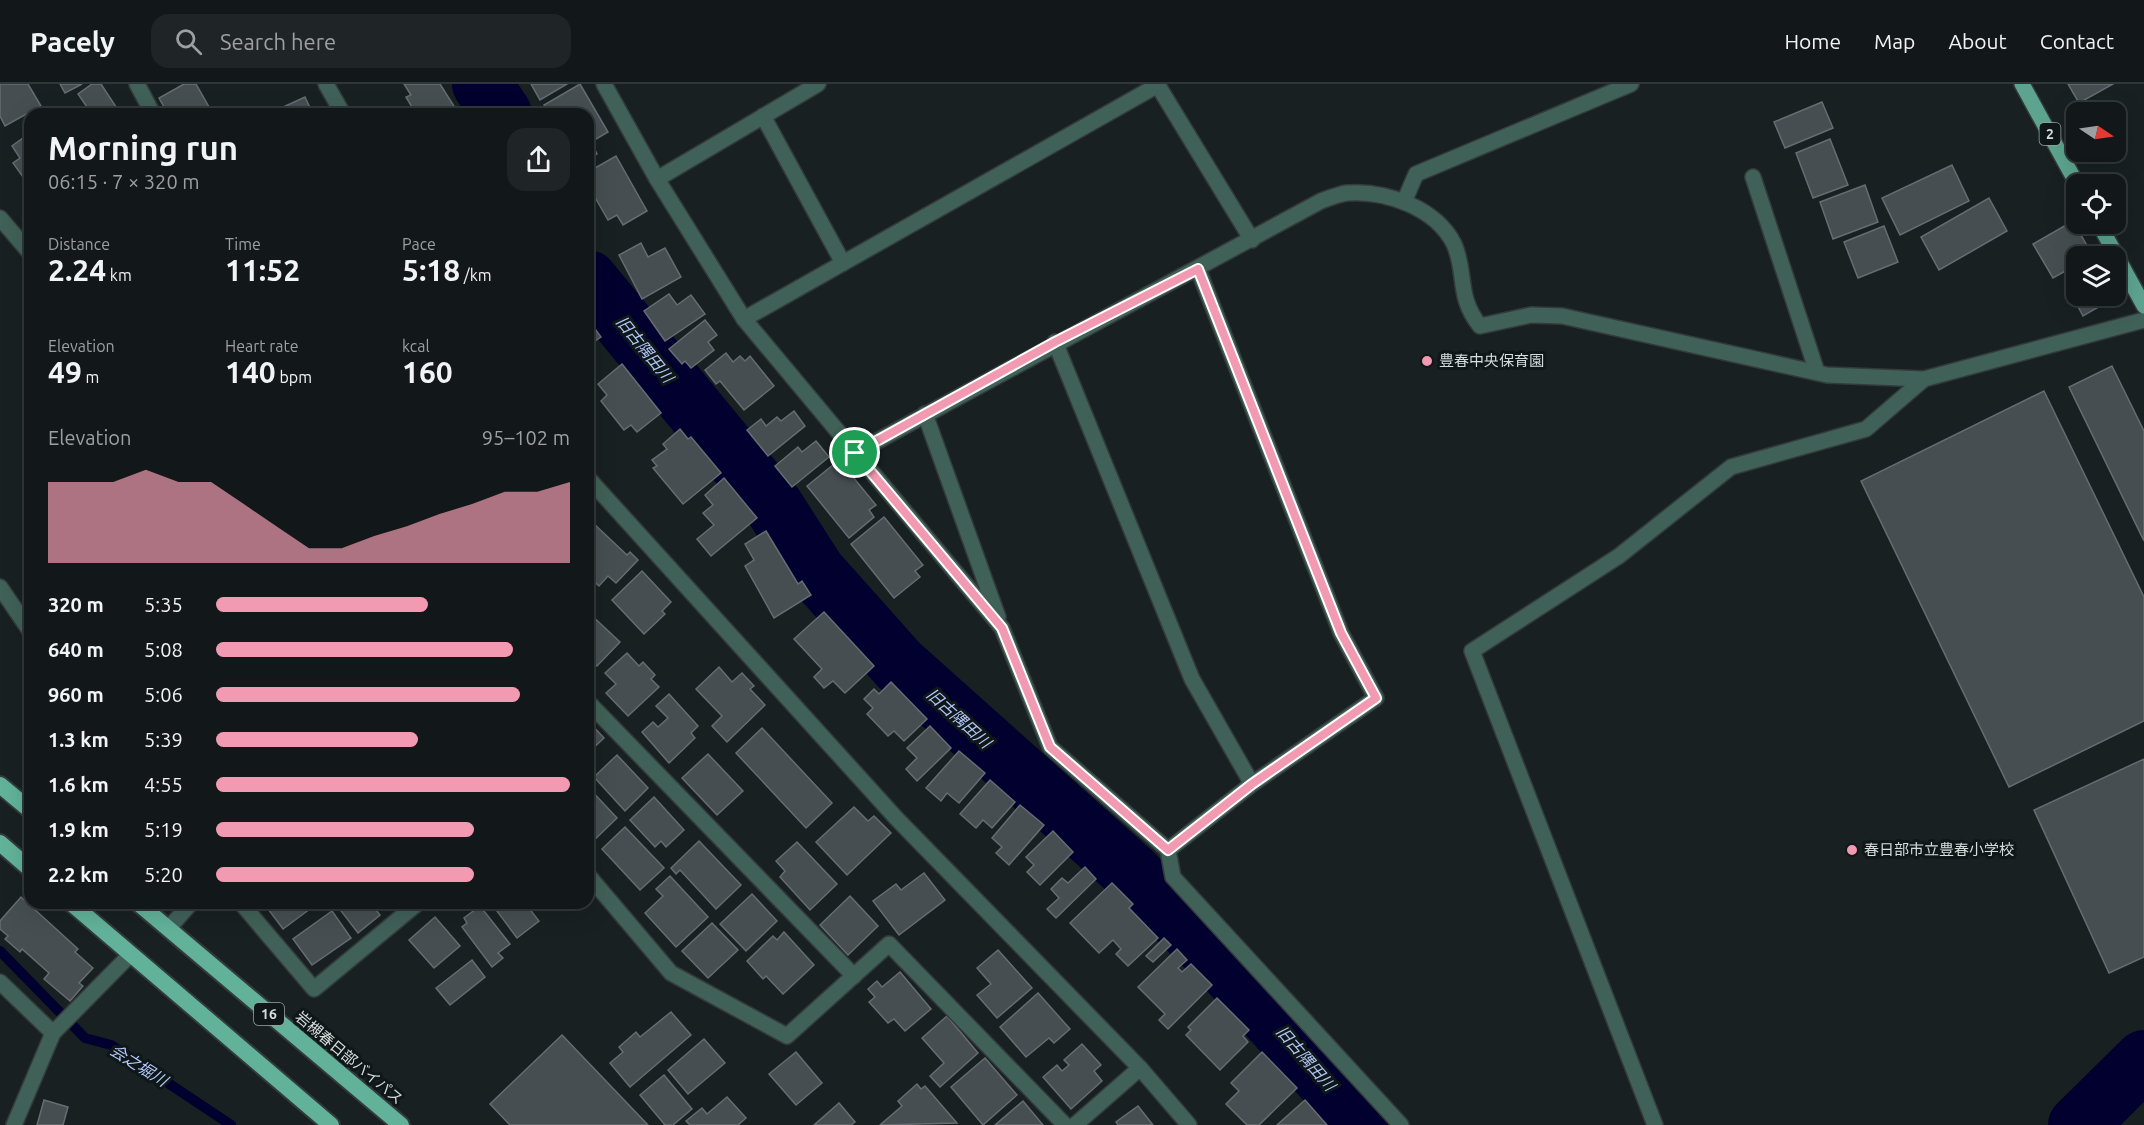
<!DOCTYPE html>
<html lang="en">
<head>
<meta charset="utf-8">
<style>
	:root { --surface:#121819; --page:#1f2526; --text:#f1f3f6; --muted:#9ca0a2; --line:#313738; --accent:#f19ab1 }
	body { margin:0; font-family:Ubuntu,"Noto Sans JP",sans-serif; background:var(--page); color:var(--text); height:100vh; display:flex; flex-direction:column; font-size:22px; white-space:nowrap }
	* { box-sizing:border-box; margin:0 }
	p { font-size:20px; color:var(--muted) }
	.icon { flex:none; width:33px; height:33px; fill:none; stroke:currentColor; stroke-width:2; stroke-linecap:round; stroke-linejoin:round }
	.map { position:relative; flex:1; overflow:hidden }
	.drawer { position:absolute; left:24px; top:24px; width:570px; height:801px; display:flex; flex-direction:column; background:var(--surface); border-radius:18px; box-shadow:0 6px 24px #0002,0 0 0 2px var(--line) }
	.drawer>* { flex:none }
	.needle { width:39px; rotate:103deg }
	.controls { position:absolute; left:2066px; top:18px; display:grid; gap:12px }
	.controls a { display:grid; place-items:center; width:60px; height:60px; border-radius:12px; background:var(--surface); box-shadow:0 6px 24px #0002,0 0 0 2px var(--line); font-size:30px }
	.pin { position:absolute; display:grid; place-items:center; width:51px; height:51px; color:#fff; margin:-26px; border:3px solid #fff; border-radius:50%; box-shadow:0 2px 6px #0007 }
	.round { display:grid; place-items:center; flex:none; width:63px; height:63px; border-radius:18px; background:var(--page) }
	.head { display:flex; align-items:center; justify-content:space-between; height:102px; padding:0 24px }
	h1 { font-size:33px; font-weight:700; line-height:45px }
	.metrics { display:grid; grid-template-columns:repeat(3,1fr); gap:9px; height:102px; padding:6px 24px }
	.metrics div { display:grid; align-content:center }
	.metrics b { font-size:30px; font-weight:700 }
	.metrics small { font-size:16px; font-weight:400 }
	.metrics p { font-size:16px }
	.chart { height:168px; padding:12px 24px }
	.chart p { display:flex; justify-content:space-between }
	.chart svg { width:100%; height:108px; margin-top:6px; fill:var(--accent); opacity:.7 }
	ul { padding:0 24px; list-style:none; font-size:20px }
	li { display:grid; grid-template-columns:96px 72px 1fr; align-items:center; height:45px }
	li i { height:15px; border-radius:8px; background:var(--accent) }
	header { display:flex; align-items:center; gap:36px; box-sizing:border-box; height:84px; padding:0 30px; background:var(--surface); border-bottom:2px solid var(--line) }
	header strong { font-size:28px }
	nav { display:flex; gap:33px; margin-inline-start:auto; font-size:21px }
	.search { width:420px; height:54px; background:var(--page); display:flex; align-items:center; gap:15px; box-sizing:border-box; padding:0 21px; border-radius:18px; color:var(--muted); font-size:22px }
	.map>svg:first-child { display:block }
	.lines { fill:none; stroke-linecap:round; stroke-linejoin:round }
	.stream { stroke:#02002e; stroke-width:10 }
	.river { stroke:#02002e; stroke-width:60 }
	.building { fill:#474e52; stroke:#666d72; stroke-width:1.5 }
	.minor-casing { stroke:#333a3b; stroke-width:18 }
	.primary-casing { stroke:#333a3b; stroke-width:18 }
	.trunk-casing { stroke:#333a3b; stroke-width:20 }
	.minor { stroke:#406157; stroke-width:15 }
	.primary { stroke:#5da48f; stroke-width:15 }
	.trunk { stroke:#62b29a; stroke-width:16 }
	.route-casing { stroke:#fff; stroke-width:12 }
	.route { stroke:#f19ab1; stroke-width:8 }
	.poi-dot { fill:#f19ab1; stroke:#0f1718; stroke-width:2 }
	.labels { text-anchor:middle; stroke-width:6; stroke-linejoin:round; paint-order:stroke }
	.shield { fill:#0f1718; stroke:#9ba2a2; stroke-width:1.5 }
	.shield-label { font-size:14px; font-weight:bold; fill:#d7dddd }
	.poi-label { font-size:15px; fill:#d7dddd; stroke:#0f1718; text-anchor:start }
	.street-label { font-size:15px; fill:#d7dddd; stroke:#0f1718 }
	.water-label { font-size:16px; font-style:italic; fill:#b3c7f9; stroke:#0f1718 }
</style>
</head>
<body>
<header>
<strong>Pacely</strong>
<div class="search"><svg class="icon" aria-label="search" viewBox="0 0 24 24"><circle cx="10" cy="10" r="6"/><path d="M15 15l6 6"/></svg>Search here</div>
<nav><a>Home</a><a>Map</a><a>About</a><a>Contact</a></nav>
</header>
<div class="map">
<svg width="2144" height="1041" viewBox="0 0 2144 1041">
	<rect width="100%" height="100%" fill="#182021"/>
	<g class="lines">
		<path class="stream" d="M0 867 85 954 111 961 231 1041"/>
		<g class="river">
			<path d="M482 0 502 30"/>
			<path d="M588 196 773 421 816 488 899 581 1132 789 1225 882 1365 1041"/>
			<path d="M2078 1041 2144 976"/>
		</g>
	</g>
	<g class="building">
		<path d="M0 0H28L41 22 5 42 0 32Z"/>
		<path d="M60 0H82L65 9Z"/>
		<path d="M92 0H101L120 29 76 30 87 23 78 10Z"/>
		<path d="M184 0H196L213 30H168L159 14Z"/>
		<path d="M404 0H440L459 30H416L406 13 411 11Z"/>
		<path d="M531 0H567L540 16Z"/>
		<path d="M580 0 608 48 591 58 597 70 588 75V30H549L544 21Z"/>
		<path d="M2068 0H2113L2079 19Z"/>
		<path d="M305 13 313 30H268Z"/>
		<path d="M1822 18 1833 44 1785 64 1774 38Z"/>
		<path d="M68 23 73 30H58Z"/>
		<path d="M30 49V103L13 79 20 74 12 62Z"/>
		<path d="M1830 55 1848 101 1813 114 1796 69Z"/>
		<path d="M616 72 647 127 623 141 617 131 608 136 588 101V88Z"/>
		<path d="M1952 81 1969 117 1900 151 1882 114Z"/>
		<path d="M1865 101 1878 138 1833 155 1820 118Z"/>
		<path d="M1989 114 2007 147 1939 186 1921 153Z"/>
		<path d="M2073 137 2093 172H2076V181L2053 194 2033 160Z"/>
		<path d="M1884 142 1898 178 1858 194 1844 158Z"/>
		<path d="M641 159 648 173 665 164 681 193 642 215 619 171Z"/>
		<path d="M2076 197V212L2116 213 2083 232 2067 202Z"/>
		<path d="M669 210 677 221 691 211 705 230 665 257 644 227Z"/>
		<path d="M705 236 717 251 708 258 714 266 691 284 685 277 682 280 669 265Z"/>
		<path d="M590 238 601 253 592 259 588 253V240Z"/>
		<path d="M726 269 733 278 740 272 745 277 750 272 774 302 744 326 720 297 716 300 705 286Z"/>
		<path d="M622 280 661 329 637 348 631 341 624 346 601 317 607 311 598 300Z"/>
		<path d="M2112 282 2144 347V457L2069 303Z"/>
		<path d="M2044 307 2144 513V637L2009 703 1861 397Z"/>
		<path d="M794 327 805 342 768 372 747 346 761 335 766 342 777 333 781 337Z"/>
		<path d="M680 345 688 355 691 353 721 389 683 420 653 384 657 382 652 376 667 365 663 360Z"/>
		<path d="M816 357 829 373 792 403 775 382 798 363 802 368Z"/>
		<path d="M839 376 876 421 869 426 874 433 849 454 807 402Z"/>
		<path d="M724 394 757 434 711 472 697 455 714 441 703 429 713 421 705 411Z"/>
		<path d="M884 433 923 481 915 487 920 493 894 514 851 460Z"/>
		<path d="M593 439 627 471 630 468 638 476 616 499 608 492 599 502 588 492V444Z"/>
		<path d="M766 447 798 500 802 497 811 511 774 534 745 482 754 476 745 460Z"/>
		<path d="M642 487 671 518 662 527 665 530 644 550 612 516Z"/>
		<path d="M588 528 620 558 597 582 588 573Z"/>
		<path d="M824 528 874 582 845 609 833 597 824 604 814 593 822 585 794 555Z"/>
		<path d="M627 569 639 582 643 578 655 591 651 595 659 603 628 632 606 609 616 600 605 589Z"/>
		<path d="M719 583 732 598 742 589 754 602 750 605 765 621 727 658 712 642 722 632 696 605Z"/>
		<path d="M891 598 927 635 904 657 894 647 888 652 867 630 873 624 864 615 874 605 879 610Z"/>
		<path d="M669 610 698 642 691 649 695 654 669 679 642 648 653 638 658 643 668 634 656 622Z"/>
		<path d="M588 637 604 654 588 669Z"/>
		<path d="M930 642 951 664 917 697 906 685 917 674 907 664Z"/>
		<path d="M762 644 832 719 806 744 736 669Z"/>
		<path d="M959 667 985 689 959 719 947 709 941 717 926 704Z"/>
		<path d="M708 670 743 707 717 731 682 694Z"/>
		<path d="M617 671 648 704 625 727 594 693Z"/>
		<path d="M2144 675V873L2109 889 2034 726Z"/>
		<path d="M990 696 1015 718 992 744 983 736 976 744 960 730Z"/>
		<path d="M588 703 617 734 588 762Z"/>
		<path d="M654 713 684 746 666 763 661 757 655 763 630 736Z"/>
		<path d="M1020 721 1044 741 1009 781 996 769 1002 763 992 754Z"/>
		<path d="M854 723 868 737 874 732 891 749 847 791 816 758Z"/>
		<path d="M625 743 664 784 640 806 602 765Z"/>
		<path d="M1053 747 1073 768 1040 801 1027 788 1034 781 1026 773Z"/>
		<path d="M699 757 741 801 716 825 680 786 676 790 671 784Z"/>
		<path d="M797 758 837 800 810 826 780 793 785 787 776 777Z"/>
		<path d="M1085 783 1096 795 1056 834 1047 825 1059 814 1051 805 1062 794 1068 799Z"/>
		<path d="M924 789 945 816 899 851 873 817 896 800 901 806Z"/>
		<path d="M670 792 708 833 676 863 645 829 663 812 656 805Z"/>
		<path d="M1112 799 1133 820 1129 824 1158 854 1128 882 1116 870 1121 865 1113 856 1099 869 1070 839Z"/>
		<path d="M752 810 777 837 746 867 720 840Z"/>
		<path d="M850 812 878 842 848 871 820 841Z"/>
		<path d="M21 813 78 865 75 868 93 884 79 899 83 902 70 917 44 895 49 889 22 865 20 868 5 855 8 852 0 845V837Z"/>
		<path d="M268 819H318L283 845 265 821Z"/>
		<path d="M344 819H371L380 831 358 849 338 823Z"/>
		<path d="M491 819H525L539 837 517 854Z"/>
		<path d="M534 819H548L539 826Z"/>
		<path d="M480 822 510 860 498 869 503 874 492 883 462 843 467 839 464 834Z"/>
		<path d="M332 827 351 854 312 881 293 855Z"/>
		<path d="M435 833 460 862 434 884 409 856Z"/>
		<path d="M712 839 738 866 708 894 682 867Z"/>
		<path d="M784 848 814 881 783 910 766 892 763 895 747 877 773 852 777 856Z"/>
		<path d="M1164 854 1171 861 1153 878 1146 872Z"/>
		<path d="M1177 865 1187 876 1178 884 1182 888 1191 880 1212 901 1168 945 1159 936 1165 930 1138 903Z"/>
		<path d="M998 866 1032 904 997 934 977 911 991 900 977 884Z"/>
		<path d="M472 876 485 893 450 921 436 904Z"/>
		<path d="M900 888 931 925 905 947 894 935 888 939 869 918 875 913 868 905 877 897 882 903Z"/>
		<path d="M1038 909 1070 945 1054 959 1049 954 1026 973 1000 943Z"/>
		<path d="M1217 914 1249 946 1243 952 1248 958 1220 986 1186 951 1191 946 1188 943Z"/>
		<path d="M671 928 691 951 630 1003 610 979 623 968 619 963 636 948 640 953Z"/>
		<path d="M947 932 978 969 940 1003 930 992 944 979 922 954Z"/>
		<path d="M562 951 648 1041H510L490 1020Z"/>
		<path d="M704 955 725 979 688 1010 668 986Z"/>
		<path d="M1082 960 1101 981 1094 987 1102 997 1071 1025 1043 993 1057 981 1062 987 1069 981 1064 976Z"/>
		<path d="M796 968 822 999 796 1021 769 990Z"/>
		<path d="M1262 968 1297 1004 1259 1041H1247L1226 1020 1239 1007 1231 999Z"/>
		<path d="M985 974 1017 1011 983 1041 951 1003Z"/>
		<path d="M664 991 692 1025 673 1041H665L640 1011Z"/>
		<path d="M917 1000 921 1005 925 1002 957 1039 880 1041 902 1022 898 1017Z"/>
		<path d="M727 1013 746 1034 738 1041H690L686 1037 702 1024 707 1030Z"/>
		<path d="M44 1016 68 1023 63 1041H37Z"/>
		<path d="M1305 1016 1327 1041H1277Z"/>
		<path d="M1023 1017 1043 1041H995Z"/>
		<path d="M839 1019 855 1038 851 1041H814Z"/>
		<path d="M1138 1022 1153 1041H1118L1116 1038Z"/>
	</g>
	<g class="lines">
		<g class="minor-casing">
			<g id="minor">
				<path d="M137 0 153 30"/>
				<path d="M326 0 343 30"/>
				<path d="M604 0 657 95 744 235 1002 544 1050 663 1168 766 1173 793 1401 1041"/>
				<path d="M1157 0 1252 156"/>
				<path d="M763 32 843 179"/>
				<path d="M1753 93 1817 288"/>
				<path d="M657 95 818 0"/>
				<path d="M1404 118 1416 90 1631 0"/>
				<path d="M0 134 30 169"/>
				<path d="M744 235 1158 1"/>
				<path d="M1055 258 1192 595 1252 700"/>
				<path d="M925 330 998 533"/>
				<path d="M855 369 1321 117C1329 114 1339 110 1347 109 1386 106 1436 124 1454 160 1467 189 1456 212 1480 242L1531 231 1562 232 1827 291 1924 295 2144 236"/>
				<path d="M588 394 897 735 1140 984 1189 1041"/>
				<path d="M0 503 30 547"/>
				<path d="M588 618 854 892"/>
				<path d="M1168 766 1252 700 1376 614 1341 549 1198 185"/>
				<path d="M588 791 671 889 787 952 889 860 1065 1041"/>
				<path d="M241 819 314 905 418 819"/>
				<path d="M168 845 191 819"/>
				<path d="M0 898 53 949"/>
				<path d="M14 1041 53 949 131 870"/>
				<path d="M1075 1041 1140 984"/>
				<path d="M1655 1041 1472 567 1619 472 1731 383 1866 345 1924 295"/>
			</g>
		</g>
		<g class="primary-casing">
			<g id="primary">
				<path d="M2022 0 2077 100"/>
				<path d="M2099 140 2144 222"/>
			</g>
		</g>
		<g class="trunk-casing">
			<g id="trunk">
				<path d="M0 701 30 726"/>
				<path d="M0 759 30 785"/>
				<path d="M71 819 331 1041"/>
				<path d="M138 819 401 1041"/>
			</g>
		</g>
		<use href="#minor" class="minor"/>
		<use href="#primary" class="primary"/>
		<use href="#trunk" class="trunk"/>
	</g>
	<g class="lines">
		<g class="route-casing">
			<path id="route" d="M1198 185 1341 549 1376 614 1252 700 1168 766 1050 663 1002 544 855 369 1055 258Z"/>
		</g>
		<use href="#route" class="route"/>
	</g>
	<g class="poi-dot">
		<circle cx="1427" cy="277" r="6"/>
		<circle cx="1852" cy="766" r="6"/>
	</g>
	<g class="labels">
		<g class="shield">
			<rect x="2039.5" y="39" width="21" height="22" rx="4.5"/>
			<rect x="254" y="919" width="30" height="22" rx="4.5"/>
		</g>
		<g class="shield-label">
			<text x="2050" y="55">2</text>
			<text x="269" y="935">16</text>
		</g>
		<g class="poi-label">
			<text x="1439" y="282">豊春中央保育園</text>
			<text x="1864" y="771">春日部市立豊春小学校</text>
		</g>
		<g class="street-label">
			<text transform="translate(349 974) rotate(40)" y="5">岩槻春日部バイパス</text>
		</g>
		<g class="water-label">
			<text transform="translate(645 265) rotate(51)" y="6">旧古隅田川</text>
			<text transform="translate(959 634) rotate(42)" y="6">旧古隅田川</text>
			<text transform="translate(1306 974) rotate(49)" y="6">旧古隅田川</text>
			<text transform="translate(139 981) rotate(32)" y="6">会之堀川</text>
		</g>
	</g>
</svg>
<div class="controls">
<a><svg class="needle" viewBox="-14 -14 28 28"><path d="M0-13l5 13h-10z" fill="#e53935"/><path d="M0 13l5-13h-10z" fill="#9ca0a2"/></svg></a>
<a><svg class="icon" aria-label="locate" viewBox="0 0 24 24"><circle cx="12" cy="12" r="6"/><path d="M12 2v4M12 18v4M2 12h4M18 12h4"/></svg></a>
<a><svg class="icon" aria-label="layers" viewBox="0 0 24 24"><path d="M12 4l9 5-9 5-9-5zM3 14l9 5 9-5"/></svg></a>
</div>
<div class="pin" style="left:855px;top:369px;background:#1e9e55"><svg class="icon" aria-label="arrive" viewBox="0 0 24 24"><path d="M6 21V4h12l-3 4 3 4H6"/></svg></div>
<section class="drawer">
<div class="head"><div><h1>Morning run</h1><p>06:15 · 7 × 320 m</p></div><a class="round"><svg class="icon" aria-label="share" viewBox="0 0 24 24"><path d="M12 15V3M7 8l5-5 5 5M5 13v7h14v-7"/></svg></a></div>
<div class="metrics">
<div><p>Distance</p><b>2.24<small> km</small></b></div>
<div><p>Time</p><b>11:52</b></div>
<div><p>Pace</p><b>5:18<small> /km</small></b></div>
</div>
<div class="metrics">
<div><p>Elevation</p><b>49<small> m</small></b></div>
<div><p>Heart rate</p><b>140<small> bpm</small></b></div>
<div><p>kcal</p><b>160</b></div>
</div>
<div class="chart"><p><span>Elevation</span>95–102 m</p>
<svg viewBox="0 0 160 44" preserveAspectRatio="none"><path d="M0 44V11L10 11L20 11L30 6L40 11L50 11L60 20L70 29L80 38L90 38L100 33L110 29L120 24L130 20L140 15L150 15L160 11V44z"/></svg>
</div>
<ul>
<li><b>320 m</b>5:35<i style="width:60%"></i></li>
<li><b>640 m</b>5:08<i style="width:84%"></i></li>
<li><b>960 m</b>5:06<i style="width:86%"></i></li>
<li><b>1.3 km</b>5:39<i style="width:57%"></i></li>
<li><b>1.6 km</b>4:55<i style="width:100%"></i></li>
<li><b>1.9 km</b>5:19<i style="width:73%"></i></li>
<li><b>2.2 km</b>5:20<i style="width:73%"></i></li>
</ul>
</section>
</div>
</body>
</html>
